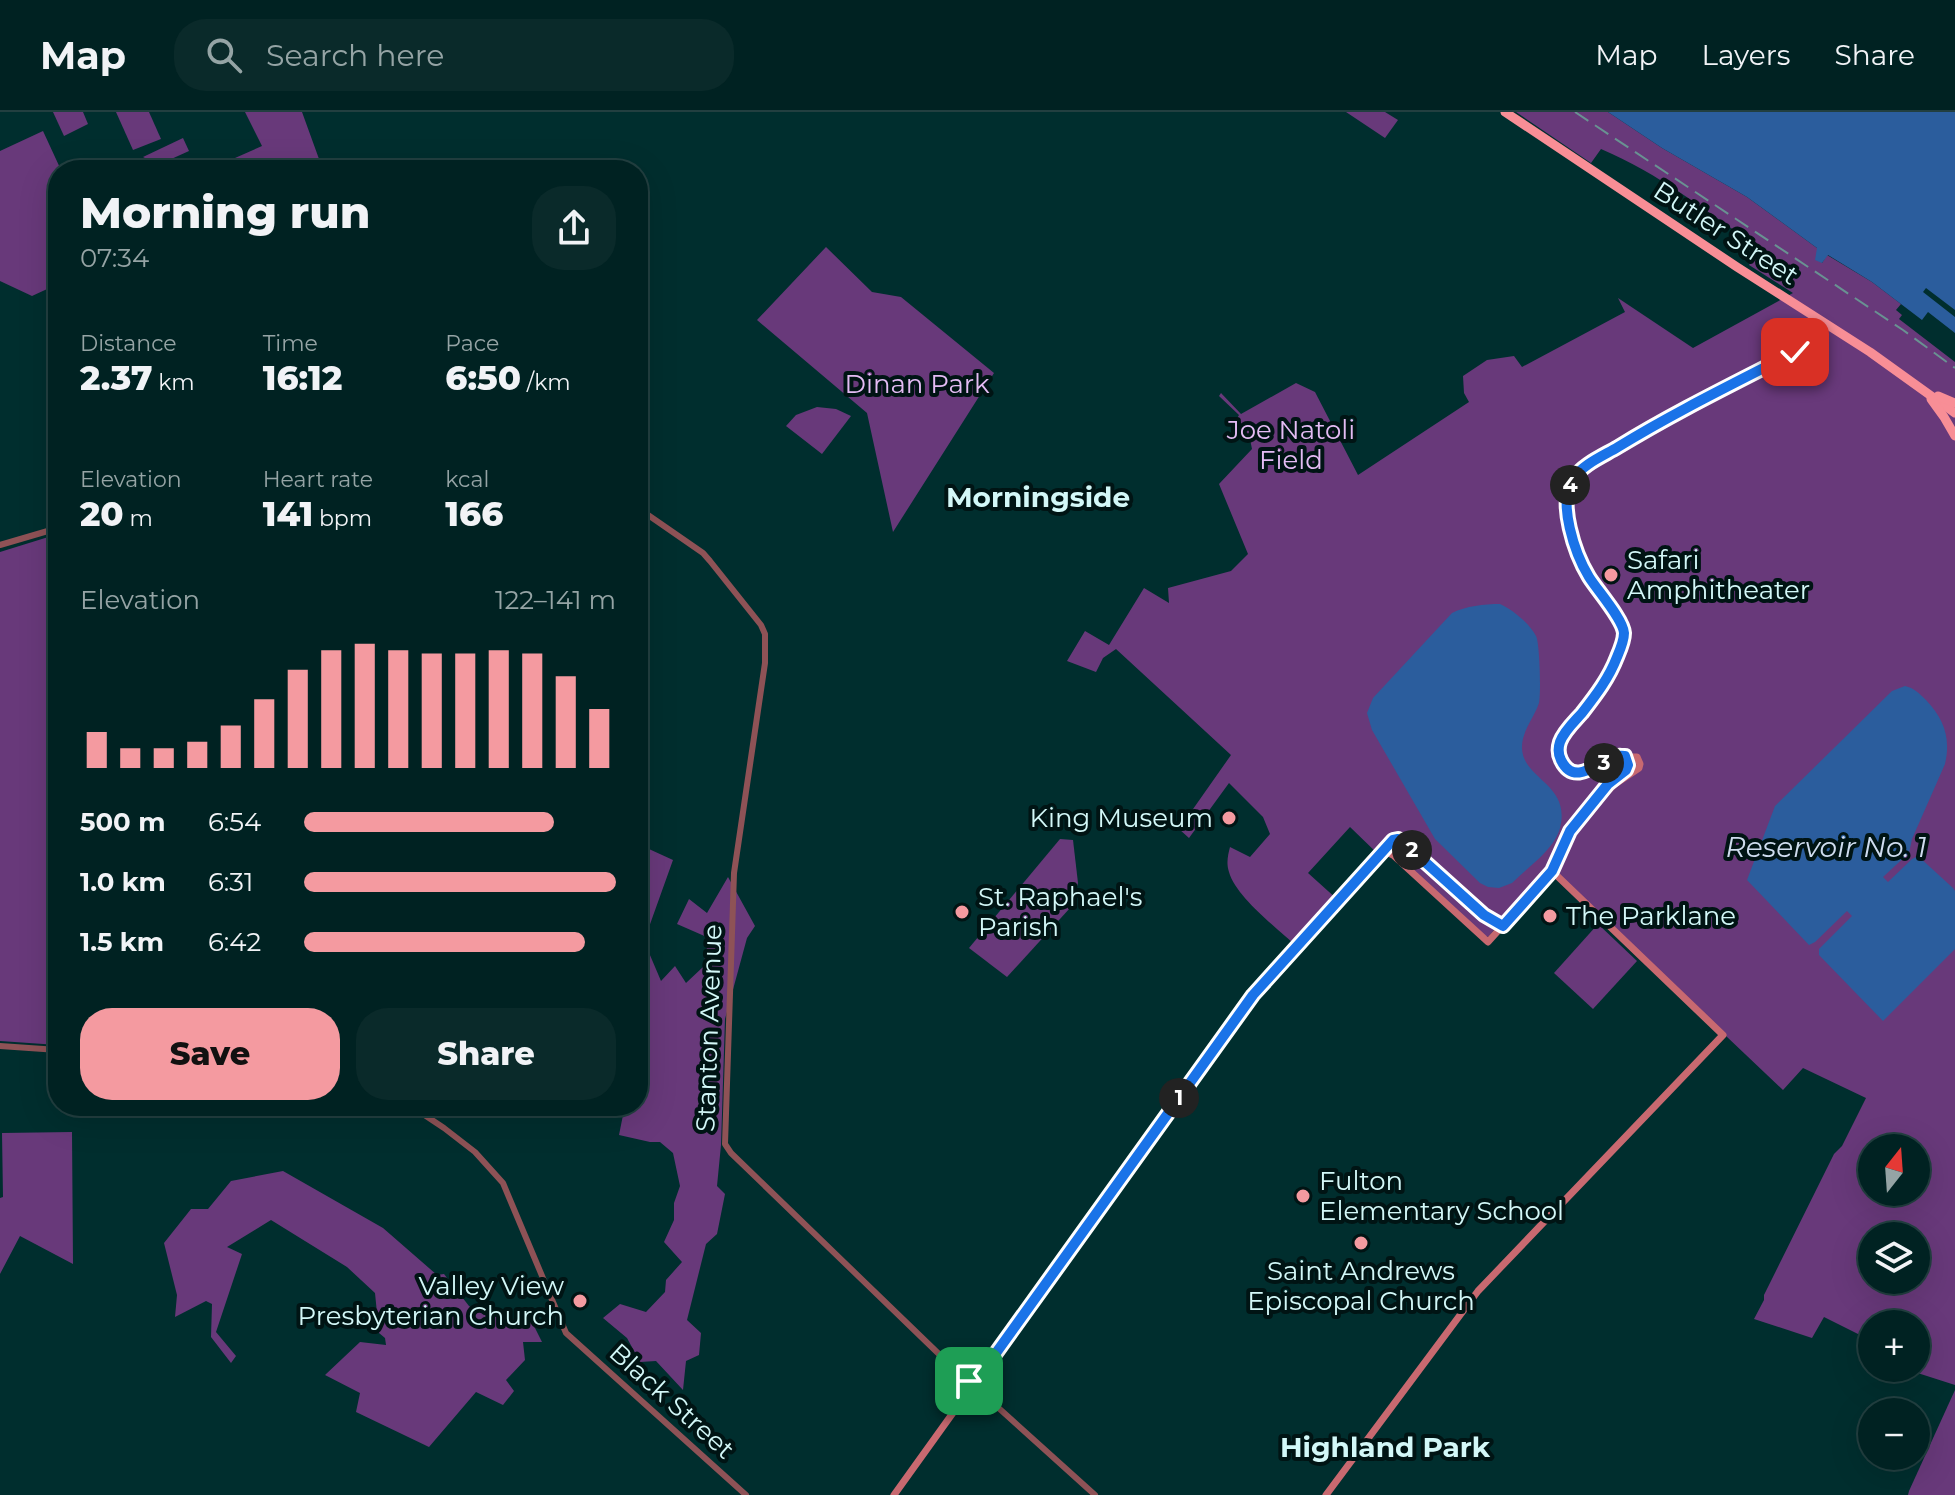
<!DOCTYPE html>
<html lang="en">
<head>
<meta charset="utf-8">
<style>
	:root { --surface:#022; --page:#0a2a2a; --text:#f1f3f6; --muted:#95a4a5; --line:#223f40; --accent:#f49aa0 }
	body { margin:0; font-family:Montserrat,sans-serif; background:var(--page); color:var(--text); height:100vh; display:flex; flex-direction:column; font-size:30px; white-space:nowrap }
	* { box-sizing:border-box; margin:0 }
	p { font-size:26px; color:var(--muted) }
	.icon { flex:none; width:44px; height:44px; fill:none; stroke:currentColor; stroke-width:2; stroke-linecap:round; stroke-linejoin:round }
	.map { position:relative; flex:1; overflow:hidden }
	.panel { position:absolute; left:48px; top:48px; width:600px; height:956px; display:flex; flex-direction:column; background:var(--surface); border-radius:32px; box-shadow:0 8px 32px #0002,0 0 0 2px var(--line) }
	.panel>* { flex:none }
	.needle { width:52px; rotate:17deg }
	.tools { position:absolute; left:1858px; top:1022px; display:grid; gap:16px }
	.tools a { display:grid; place-items:center; width:72px; height:72px; border-radius:50%; background:var(--surface); box-shadow:0 8px 32px #0002,0 0 0 2px var(--line); font-size:40px }
	.pin { position:absolute; display:grid; place-items:center; width:68px; height:68px; color:#fff; margin:-34px; border-radius:16px; box-shadow:0 4px 12px #0006 }
	.km { position:absolute; width:40px; height:40px; margin:-20px; border-radius:50%; background:#222; color:#fff; font-size:22px; line-height:40px; text-align:center }
	.round { display:grid; place-items:center; flex:none; width:84px; height:84px; border-radius:32px; background:var(--page) }
	.head { display:flex; align-items:center; justify-content:space-between; height:136px; padding:0 32px }
	h1 { font-size:44px; font-weight:800; line-height:60px }
	.stats { display:grid; grid-template-columns:repeat(3,1fr); gap:12px; height:136px; padding:8px 32px }
	.stats div { display:grid; align-content:center }
	.stats b { font-size:34px; font-weight:800 }
	.stats small { font-size:22px; font-weight:400 }
	.stats p { font-size:22px }
	.chart { height:224px; padding:16px 32px }
	.chart p { display:flex; justify-content:space-between }
	.chart svg { width:100%; height:144px; margin-top:8px; stroke:var(--accent); stroke-width:6 }
	.cta { display:flex; gap:16px; margin-top:auto; padding:16px 32px }
	.cta a { flex:1; height:92px; border-radius:32px; background:var(--accent); color:#111; font-size:32px; font-weight:800; line-height:92px; text-align:center }
	.cta a+a { background:var(--page); color:var(--text) }
	ul { padding:0 32px; list-style:none; font-size:26px }
	li { display:grid; grid-template-columns:128px 96px 1fr; align-items:center; height:60px }
	li i { height:20px; border-radius:10px; background:var(--accent) }
	header { display:flex; align-items:center; gap:48px; box-sizing:border-box; height:112px; padding:0 40px; background:var(--surface); border-bottom:2px solid var(--line) }
	header strong { font-size:38px }
	nav { display:flex; gap:44px; margin-inline-start:auto; font-size:28px }
	.search { width:560px; height:72px; background:var(--page); display:flex; align-items:center; gap:20px; box-sizing:border-box; padding:0 28px; border-radius:32px; color:var(--muted); font-size:30px }
	.map>svg:first-child { display:block }
	.green { fill:#68397a; fill-rule:evenodd }
	.water { fill:#2b5d9d }
	.lines { fill:none; stroke-linecap:round; stroke-linejoin:round }
	.tertiary { stroke:#8e5256; stroke-width:6 }
	.secondary { stroke:#c86970; stroke-width:7 }
	.trunk { stroke:#f88e96; stroke-width:9 }
	.rail { stroke:#699292; stroke-width:2; stroke-dasharray:16 8; stroke-linecap:butt }
	.route-casing { stroke:#fff; stroke-width:16 }
	.route { stroke:#1a73e8; stroke-width:10 }
	.poi-dot { fill:#f49aa0; stroke:#001414; stroke-width:3 }
	.labels { text-anchor:middle; stroke-width:8; stroke-linejoin:round; paint-order:stroke }
	.street-label { font-size:26px; fill:#d3f8f8; stroke:#001414 }
	.park-label { font-size:26px; fill:#e4bcf4; stroke:#001414 }
	.poi-label { font-size:26px; fill:#d3f8f8; stroke:#001414; text-anchor:start }
	.neighbourhood-label { font-size:28px; font-weight:bold; fill:#d3f8f8; stroke:#001414 }
	.water-label { font-size:28px; font-style:italic; fill:#cfddef; stroke:#001414 }
</style>
</head>
<body>
<header>
<strong>Map</strong>
<div class="search"><svg class="icon" aria-label="search" viewBox="0 0 24 24"><circle cx="10" cy="10" r="6"/><path d="M15 15l6 6"/></svg>Search here</div>
<nav><a>Map</a><a>Layers</a><a>Share</a></nav>
</header>
<div class="map">
<svg width="1955" height="1383" viewBox="0 0 1955 1383">
	<rect width="100%" height="100%" fill="#002e2e"/>
	<g class="green">
		<path d="M53 0H83L88 12 64 24Z"/>
		<path d="M116 0H149L161 27 133 38Z"/>
		<path d="M245 0H302L323 58H249L235 46 262 34Z"/>
		<path d="M1346 0H1385L1398 8 1385 26Z"/>
		<path d="M1516 0H1608L1662 36 1747 85 1817 136 1822 151 1827 143 1872 170 1901 192 1896 198 1902 203 1899 207 1955 250V1273L1902 1256H1916V1212H1872V1229L1824 1205 1812 1226 1754 1207 1764 1188V1183L1834 1042 1842 1034 1866 986 1803 956 1783 978 1552 759 1503 814 1396 727 1379 743 1350 715 1308 761 1338 788 1296 834C1277 816 1236 785 1229 760 1226 751 1228 743 1230 735L1250 745 1270 722 1263 705 1229 671 1189 726 1179 717 1231 643 1116 537 1103 546 1096 560 1067 549 1085 519 1109 533 1144 476 1169 491 1168 476 1231 459 1248 442 1219 372 1252 337 1250 327 1232 315 1239 303 1219 284 1221 281 1241 302 1296 271 1315 280 1358 363 1469 290 1464 281 1463 264 1487 248 1514 244 1522 255 1625 200 1618 186 1693 236 1793 181 1749 153 1759 136C1708 100 1658 61 1601 37L1591 51ZM1872 1036H1916V1080H1872ZM1872 1124H1916V1168H1872Z"/>
		<path d="M43 19 61 58H58V172L32 184 0 169V39Z"/>
		<path d="M183 26 189 39 158 53 143 45Z"/>
		<path d="M826 135 872 180 901 185 994 261 893 420 867 301 757 208Z"/>
		<path d="M817 295 836 297 851 304 822 342 786 314 796 303Z"/>
		<path d="M58 422V933L0 929V440Z"/>
		<path d="M1060 727 1073 728 1078 771 1070 796 1007 865 969 836Z"/>
		<path d="M1399 731 1405 734 1494 814 1495 817 1488 825 1485 824 1395 742 1392 738Z"/>
		<path d="M638 732 673 748 644 829 661 869 675 854 686 871 703 855 709 826 677 812 689 787 707 801 728 765 755 814 747 826 725 907 721 1033 717 1074 725 1082 717 1122 706 1132 687 1208 701 1221 699 1243 686 1249 683 1278 656 1249 640 1250 627 1226 603 1206 620 1192 646 1200 665 1180 666 1168 682 1150 664 1130 674 1108V1091L680 1074 673 1041 660 1030H650L619 1023 624 998 623 994H638Z"/>
		<path d="M1598 812 1637 849 1593 897 1554 861Z"/>
		<path d="M72 1020 73 1152 20 1124 0 1162V1086L3 1085 2 1021Z"/>
		<path d="M283 1059 383 1116 437 1163 444 1162 469 1194 485 1203 532 1210 542 1230H523L525 1248 506 1268 514 1279 503 1293 476 1280 429 1335 356 1300 360 1281 325 1263 360 1230 386 1233 385 1226 379 1221 375 1181 347 1155 271 1108 227 1135 242 1142 216 1220 236 1244 231 1251 211 1225 212 1192 206 1189 175 1205 177 1183 164 1131 191 1097H208L231 1069Z"/>
		<path d="M1955 1278V1383H1908L1909 1379Z"/>
	</g>
	<g class="water">
		<path d="M1608 0H1955V198L1926 176 1923 180 1955 205V221L1928 200 1922 208 1872 170 1828 143 1822 151 1815 148 1817 136 1747 85 1662 36Z"/>
		<path d="M1500 492C1512 497 1530 512 1536 524 1540 531 1541 583 1539 591 1534 606 1521 620 1522 637 1524 668 1571 672 1560 716 1554 738 1528 755 1512 771L1499 776 1488 775 1480 771 1435 727 1372 618 1367 601 1373 586 1452 501C1466 494 1484 492 1500 492Z"/>
		<path d="M1905 574C1914 576 1919 581 1926 588 1944 607 1951 626 1945 652L1912 727 1909 741 1883 765 1888 770 1912 747 1918 744 1953 776 1955 779V837L1883 909 1819 843V837L1852 804 1847 799 1815 830 1809 833 1747 768 1775 694 1892 579Z"/>
	</g>
	<g class="lines">
		<g class="tertiary">
			<path d="M638 396 703 441 710 449 761 513 765 522V551L734 761 725 1032 731 1041 942 1245 1095 1383"/>
			<path d="M0 433 58 416"/>
			<path d="M0 934 58 938"/>
			<path d="M411 994 444 1016 475 1040 503 1071 566 1221 746 1383"/>
		</g>
		<g class="secondary">
			<path d="M1611 669C1622 661 1631 658 1625 644"/>
			<path d="M1590 696 1615 672 1639 656 1640 652 1637 645H1615L1594 657 1580 660 1566 655 1559 643V634L1565 622 1599 579 1611 559 1624 524 1621 512 1588 463 1581 449 1566 395 1570 373 1581 358 1630 328 1682 298 1799 238 1822 210"/>
			<path d="M1381 741 1386 740 1393 743 1488 830 1552 759 1568 722 1591 695"/>
			<path d="M894 1383 1253 883 1393 728 1396 727 1404 731 1484 803 1503 814"/>
			<path d="M1326 1383 1478 1179 1723 923 1552 759"/>
		</g>
		<g class="trunk">
			<path d="M1505 0 1737 155 1870 240 1955 301"/>
			<path d="M1938 284 1955 291"/>
			<path d="M1931 287 1944 305 1955 324"/>
		</g>
		<path class="rail" d="M1575 0 1903 218 1955 256"/>
	</g>
	<g class="lines">
		<g class="route-casing">
			<path id="route" d="M969 1269 973 1273 1253 883 1393 728 1398 727 1404 731 1484 803 1503 814 1552 759 1570 719 1608 672 1626 658 1628 653 1625 644C1620 644 1618 643 1613 645 1597 651 1574 675 1561 648 1558 642 1558 636 1560 630 1564 619 1574 610 1582 601 1596 583 1609 566 1617 545 1620 538 1624 529 1624 521 1623 507 1597 478 1589 465 1575 442 1557 390 1573 367 1583 352 1603 344 1618 335 1675 300 1735 271 1795 240"/>
		</g>
		<use href="#route" class="route"/>
	</g>
	<g class="poi-dot">
		<circle cx="1611" cy="463" r="8"/>
		<circle cx="1229" cy="706" r="8"/>
		<circle cx="962" cy="800" r="8"/>
		<circle cx="1550" cy="804" r="8"/>
		<circle cx="1303" cy="1084" r="8"/>
		<circle cx="1361" cy="1131" r="8"/>
		<circle cx="580" cy="1189" r="8"/>
	</g>
	<g class="labels">
		<g class="street-label">
			<text transform="translate(1726 121) rotate(33)" y="9">Butler Street</text>
			<text transform="translate(709 916) rotate(-88)" y="9">Stanton Avenue</text>
			<text transform="translate(672 1289) rotate(42)" y="9">Black Street</text>
		</g>
		<g class="park-label">
			<text x="917" y="281">Dinan Park</text>
			<text x="1291" y="327">Joe Natoli<tspan x="1291" dy="30">Field</tspan></text>
		</g>
		<g class="poi-label">
			<text x="1627" y="457">Safari<tspan x="1627" dy="30">Amphitheater</tspan></text>
			<text x="1213" y="715" text-anchor="end">King Museum</text>
			<text x="978" y="794">St. Raphael's<tspan x="978" dy="30">Parish</tspan></text>
			<text x="1566" y="813">The Parklane</text>
			<text x="1319" y="1078">Fulton<tspan x="1319" dy="30">Elementary School</tspan></text>
			<text x="1361" y="1168" text-anchor="middle">Saint Andrews<tspan x="1361" dy="30">Episcopal Church</tspan></text>
			<text x="564" y="1183" text-anchor="end">Valley View<tspan x="564" dy="30">Presbyterian Church</tspan></text>
		</g>
		<g class="neighbourhood-label">
			<text x="1038" y="395">Morningside</text>
			<text x="1385" y="1345">Highland Park</text>
		</g>
		<g class="water-label">
			<text x="1826" y="745">Reservoir No. 1</text>
		</g>
	</g>
</svg>
<div class="tools">
<a><svg class="needle" viewBox="-14 -14 28 28"><path d="M0-13l5 13h-10z" fill="#e53935"/><path d="M0 13l5-13h-10z" fill="#95a4a5"/></svg></a>
<a><svg class="icon" aria-label="layers" viewBox="0 0 24 24"><path d="M12 4l9 5-9 5-9-5zM3 14l9 5 9-5"/></svg></a>
<a>+</a>
<a>−</a>
</div>
<div class="pin" style="left:969px;top:1269px;background:#1e9e55"><svg class="icon" aria-label="arrive" viewBox="0 0 24 24"><path d="M6 21V4h12l-3 4 3 4H6"/></svg></div>
<div class="pin" style="left:1795px;top:240px;background:#d93025"><svg class="icon" aria-label="check" viewBox="0 0 24 24"><path d="M5 12l5 5 9-10"/></svg></div>
<b class="km" style="left:1179px;top:986px">1</b>
<b class="km" style="left:1412px;top:738px">2</b>
<b class="km" style="left:1604px;top:651px">3</b>
<b class="km" style="left:1570px;top:373px">4</b>
<section class="panel">
<div class="head"><div><h1>Morning run</h1><p>07:34</p></div><a class="round"><svg class="icon" aria-label="share" viewBox="0 0 24 24"><path d="M12 15V3M7 8l5-5 5 5M5 13v7h14v-7"/></svg></a></div>
<div class="stats">
<div><p>Distance</p><b>2.37<small> km</small></b></div>
<div><p>Time</p><b>16:12</b></div>
<div><p>Pace</p><b>6:50<small> /km</small></b></div>
</div>
<div class="stats">
<div><p>Elevation</p><b>20<small> m</small></b></div>
<div><p>Heart rate</p><b>141<small> bpm</small></b></div>
<div><p>kcal</p><b>166</b></div>
</div>
<div class="chart"><p><span>Elevation</span>122–141 m</p>
<svg viewBox="0 0 160 44" preserveAspectRatio="none"><path d="M5 44V33M15 44V38M25 44V38M35 44V36M45 44V31M55 44V23M65 44V14M75 44V8M85 44V6M95 44V8M105 44V9M115 44V9M125 44V8M135 44V9M145 44V16M155 44V26"/></svg>
</div>
<ul>
<li><b>500 m</b>6:54<i style="width:80%"></i></li>
<li><b>1.0 km</b>6:31<i style="width:100%"></i></li>
<li><b>1.5 km</b>6:42<i style="width:90%"></i></li>
</ul>
<div class="cta"><a>Save</a><a>Share</a></div>
</section>
</div>
</body>
</html>
